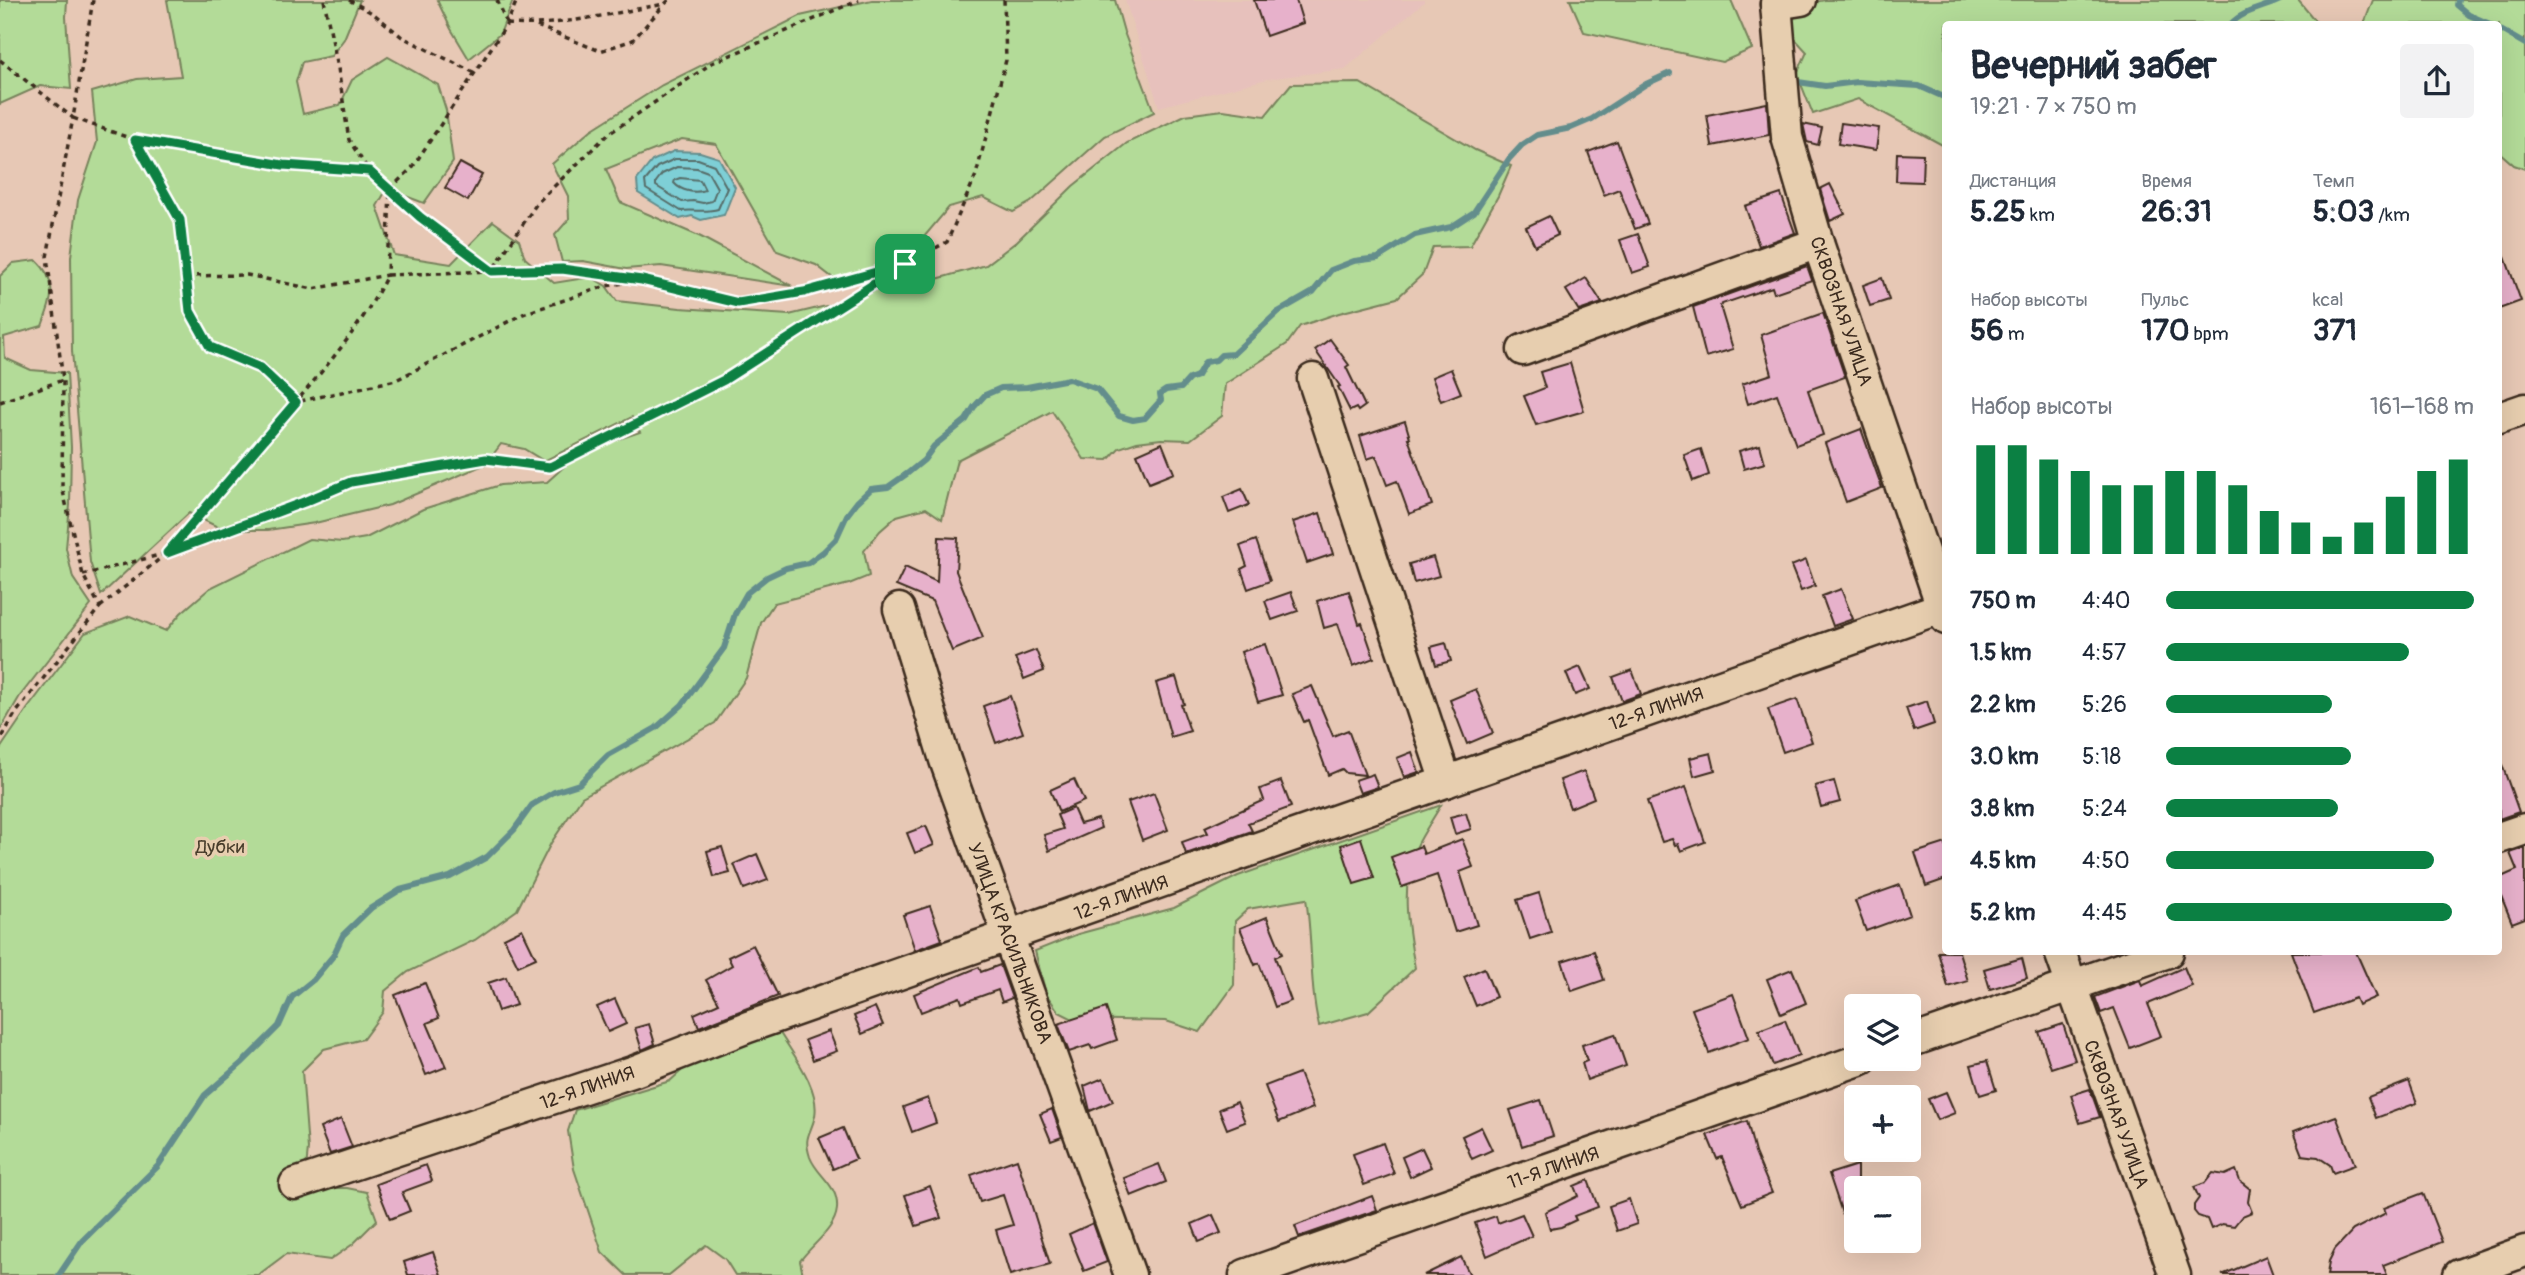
<!DOCTYPE html>
<html lang="ru">
<head>
<meta charset="utf-8">
<style>
	:root { --surface:#fff; --page:#f2f2f3; --text:#1f2937; --muted:#747a83; --accent:#0b8043 }
	body { margin:0; font-family:Pangolin,sans-serif; background:var(--page); color:var(--text); height:100vh; display:flex; flex-direction:column; font-size:26px; white-space:nowrap }
	* { box-sizing:border-box; margin:0 }
	p { font-size:23px; color:var(--muted) }
	.icon { flex:none; width:38px; height:38px; fill:none; stroke:currentColor; stroke-width:2; stroke-linecap:round; stroke-linejoin:round }
	.map { position:relative; flex:1; overflow:hidden }
	.side { position:absolute; left:1942px; top:21px; width:560px; height:934px; display:flex; flex-direction:column; background:var(--surface); border-radius:7px; box-shadow:0 7px 28px #0002 }
	.side>* { flex:none }
	.buttons { position:absolute; left:1844px; top:994px; display:grid; gap:14px }
	.buttons a { display:grid; place-items:center; width:77px; height:77px; border-radius:7px; background:var(--surface); box-shadow:0 7px 28px #0002; font-size:35px }
	.pin { position:absolute; display:grid; place-items:center; width:60px; height:60px; color:#fff; margin:-30px; border-radius:14px; box-shadow:0 4px 10px #0006 }
	.round { display:grid; place-items:center; flex:none; width:74px; height:74px; border-radius:7px; background:var(--page) }
	.head { display:flex; align-items:center; justify-content:space-between; height:119px; padding:0 28px }
	h1 { font-size:38px; font-weight:700; line-height:52px }
	.figures { display:grid; grid-template-columns:repeat(3,1fr); gap:10px; height:119px; padding:7px 28px }
	.figures div { display:grid; align-content:center }
	.figures b { font-size:30px; font-weight:700 }
	.figures small { font-size:19px; font-weight:400 }
	.figures p { font-size:19px }
	.chart { height:196px; padding:14px 28px }
	.chart p { display:flex; justify-content:space-between }
	.chart svg { width:100%; height:126px; margin-top:7px; stroke:var(--accent); stroke-width:6 }
	ul { padding:0 28px; list-style:none; font-size:23px }
	li { display:grid; grid-template-columns:112px 84px 1fr; align-items:center; height:52px }
	li i { height:18px; border-radius:9px; background:var(--accent) }
	.map>svg:first-child { display:block }
	.built { fill:#e7c1bc }
	.green { fill:#b3db98; stroke:#77825b; stroke-width:2 }
	.water { fill:#7ecfd6; stroke:#638d8c; stroke-width:2 }
	.lines { fill:none; stroke-linecap:round; stroke-linejoin:round }
	.shore { stroke:#566c68; stroke-width:2 }
	.stream { stroke:#638d8c; stroke-width:6 }
	.building { fill:#e7b1cb; stroke:#3b2a1e; stroke-width:2 }
	.minor-casing { stroke:#3b2a1e; stroke-width:35 }
	.path { stroke:#3b2a1e; stroke-width:3.5; stroke-dasharray:5 5; stroke-linecap:butt }
	.minor { stroke:#e7ceaf; stroke-width:30 }
	.route-casing { stroke:#fff; stroke-width:14 }
	.route { stroke:#0b8043; stroke-width:9 }
	.labels { text-anchor:middle; stroke-width:7; stroke-linejoin:round; paint-order:stroke }
	.street-label { font-size:19px; fill:#3b2a1e; stroke:#e7ceaf }
	.park-label { font-size:19px; fill:#473c2a; stroke:#e7ceaf }
</style>
</head>
<body>
<div class="map">
<svg width="2525" height="1275" viewBox="0 0 2525 1275">
	<rect width="100%" height="100%" fill="#e7c8b5"/>
	<filter id="ink" filterUnits="userSpaceOnUse"><feTurbulence type="fractalNoise" baseFrequency=".0143" numOctaves="2"/><feDisplacementMap in="SourceGraphic" scale="14" xChannelSelector="R" yChannelSelector="G"/><feConvolveMatrix kernelMatrix="1 2 1 2 8 2 1 2 1" color-interpolation-filters="sRGB"/></filter>
	<g filter="url(#ink)">
		<path class="built" d="M1125 0H1424V2L1345 69 1267 79 1159 107Z"/>
		<g class="green">
			<path d="M0 0H67L66 17 71 89 40 86 0 104Z"/>
			<path d="M167 0H360L344 39 331 56 302 62 296 82 303 114 340 105 352 80 388 57 438 85 446 110 453 162 424 203 387 189 377 206 394 255 451 264 493 221 519 240 525 258 554 283 591 277 606 286 617 301 680 308 789 315 826 306 843 309 893 279 926 282 986 265 1016 242 1073 186 1127 143 1185 115 1223 110 1265 116 1291 84 1360 83 1475 150 1511 166 1498 196 1470 246 1433 247 1423 274 1397 298 1339 313 1300 326 1287 344 1225 384 1222 416 1190 440 1161 439 1137 442 1119 448 1108 460 1084 459 1052 411 957 460 942 519 926 508 897 516 880 531 864 551 869 576 849 584 774 603 761 623 746 678 715 723 582 797 551 843 517 910 475 940 408 972 385 991 383 1012 363 1039 324 1049 302 1071 308 1149 306 1169 322 1188H347L367 1192 377 1220 353 1244 330 1260 286 1254 258 1275H0V749L28 708 85 633 130 616 166 631 181 613 210 588 309 539 342 542 366 538 423 509 500 485 547 482 568 463 604 444 640 432 632 417 544 461 524 449 501 444 486 464 390 505 315 523 268 530H224L189 513 101 595 90 562 72 351 71 257 78 200 97 142 92 92 137 79 181 76Z"/>
			<path d="M437 0H513L500 34 469 59 451 29Z"/>
			<path d="M872 0H1115L1124 32 1154 112 1105 136 1031 202 1013 212 983 197 949 207 924 237 871 273 842 285 816 265 777 251 716 144 682 139 606 169 620 202 701 237 792 286 661 266 626 269 583 261 562 262 555 235 569 219 568 196 552 164 591 130 662 85 800 16Z"/>
			<path d="M1570 0H1731L1752 49 1722 62 1584 32Z"/>
			<path d="M1825 0H2298L2318 24H1946V147L1858 99 1813 114 1797 74 1807 52 1785 28C1796 12 1805 3 1825 0Z"/>
			<path d="M2373 0H2525V169L2514 165 2499 152V24H2364Z"/>
			<path d="M36 260C59 282 52 299 42 326L4 337 5 358 31 370 67 373 71 447 70 505 66 548 73 578 91 605 20 696 0 730V276L13 263Z"/>
			<path d="M1441 805C1433 819 1423 833 1416 848 1400 886 1408 929 1415 968L1368 1012 1319 1026C1309 984 1313 941 1306 899L1248 909 1235 921 1234 985 1200 1032 1166 1021 1073 1019 1059 1012 1046 994 1035 951 1078 934 1174 908 1238 876Z"/>
			<path d="M780 1033C794 1056 820 1088 815 1116 811 1135 803 1135 810 1157 817 1176 839 1185 837 1209 835 1230 812 1244 800 1261L803 1275H735L725 1259 706 1245 669 1275H626L602 1252 574 1169 568 1131 575 1110 670 1081 691 1062 750 1037Z"/>
		</g>
		<path class="water" d="M674 151 700 152 719 158 735 187 724 215 701 220 692 216 680 219 638 193 637 180 652 161Z"/>
		<g class="lines">
			<g class="shore">
				<path d="M675 159H698L714 165 727 188 718 209C705 213 694 209 681 211L646 189 645 181 657 167Z"/>
				<path d="M677 167 697 168 708 172 717 188 712 201 703 203 693 201 682 202 656 186V182L662 174Z"/>
				<path d="M680 178 700 180 705 190C695 194 681 191 674 183L675 180Z"/>
			</g>
			<g class="stream">
				<path d="M2458 0 2457 5 2469 15 2490 24"/>
				<path d="M2231 24C2242 11 2264 8 2280 0"/>
				<path d="M2499 29 2525 44"/>
				<path d="M1798 82 1825 86 1857 82 1919 86 1946 98"/>
				<path d="M59 1275 82 1241 158 1166 205 1095 243 1062 279 1026 292 997 313 980 333 956 343 935 371 908 400 890 450 877 487 857 514 830 532 805 554 792 579 784 608 755 656 728 682 705 724 648 735 614 747 593 767 577 786 568 808 563 823 552 836 539 847 515 857 502 871 489 888 487 908 473 924 460 934 446 966 420 974 407 985 395 1001 388 1027 387 1069 379 1097 389 1119 416 1133 420 1145 418 1161 400 1160 394 1166 390 1181 388 1189 379 1197 376 1205 362 1216 360 1221 355 1233 354 1278 312 1313 292 1331 270 1354 261 1378 258 1415 235 1451 227 1474 212 1509 159 1522 145 1537 135 1571 128 1592 119 1646 84 1670 73"/>
			</g>
		</g>
		<g class="building">
			<path d="M1254 0H1296L1303 23 1266 36Z"/>
			<path d="M1767 103 1769 135 1712 146 1707 115Z"/>
			<path d="M1841 123 1879 128 1876 150 1838 144Z"/>
			<path d="M1803 124 1822 128 1818 145 1807 142Z"/>
			<path d="M1617 141 1648 224 1635 229 1619 189 1604 195 1588 152Z"/>
			<path d="M1897 153 1923 154 1922 182 1896 181Z"/>
			<path d="M460 163 482 175 468 201 445 188Z"/>
			<path d="M1830 184 1845 214 1830 221 1820 189Z"/>
			<path d="M1781 194 1795 233 1759 246 1745 206Z"/>
			<path d="M1549 216 1558 235 1535 246 1526 227Z"/>
			<path d="M1638 234 1650 267 1632 273 1620 240Z"/>
			<path d="M2499 246H2501L2521 301 2499 309Z"/>
			<path d="M1807 266 1812 280 1774 293 1772 287 1722 304 1720 306 1733 349 1706 357 1693 307Z"/>
			<path d="M1586 278 1602 303 1579 311 1566 290Z"/>
			<path d="M1882 278 1889 300 1870 306 1863 285Z"/>
			<path d="M1823 313 1845 377 1808 390 1823 435 1796 445 1777 394 1748 404 1742 384 1772 374 1761 335Z"/>
			<path d="M1330 339 1349 365 1346 367 1365 406 1358 411 1356 408 1350 411 1338 387 1340 386 1315 350Z"/>
			<path d="M1570 363 1584 411 1536 425 1524 396 1545 388 1540 372Z"/>
			<path d="M1451 369 1461 393 1441 401 1432 377Z"/>
			<path d="M1405 421 1410 438H1408L1432 505 1409 514 1397 481 1387 485 1376 456 1367 459 1360 436Z"/>
			<path d="M1861 429 1882 488 1846 502 1825 443Z"/>
			<path d="M1162 443 1174 473 1149 483 1137 454Z"/>
			<path d="M1760 445 1765 463 1744 469 1739 451Z"/>
			<path d="M1701 449 1709 475 1693 481 1684 455Z"/>
			<path d="M1242 489 1249 505 1229 513 1223 497Z"/>
			<path d="M1320 513 1333 554 1307 563 1293 522Z"/>
			<path d="M939 537 958 538 956 571 983 638 952 651 932 601 896 586 905 567 937 582Z"/>
			<path d="M1256 540 1270 581 1248 589 1241 569 1247 566 1240 546Z"/>
			<path d="M1433 557 1439 576 1414 583 1409 564Z"/>
			<path d="M1806 560 1815 586 1801 591 1791 566Z"/>
			<path d="M1841 589 1853 619 1833 626 1822 596Z"/>
			<path d="M1349 591 1359 624 1362 623 1374 658 1353 666 1338 624 1324 628 1317 601Z"/>
			<path d="M1291 592 1298 611 1272 620 1265 601Z"/>
			<path d="M1446 643 1451 661 1436 665 1431 647Z"/>
			<path d="M1265 644 1282 695 1258 702 1241 652Z"/>
			<path d="M1036 650 1044 671 1024 679 1015 658Z"/>
			<path d="M1580 667 1590 689 1575 695 1566 673Z"/>
			<path d="M1632 670 1641 694 1622 701 1613 677Z"/>
			<path d="M1176 677 1184 704 1181 705 1190 731 1171 737 1156 683Z"/>
			<path d="M1312 686 1333 736 1348 730 1365 775 1346 773 1342 769 1328 775 1308 720 1304 722 1292 694Z"/>
			<path d="M1476 689 1493 733 1467 744 1450 700Z"/>
			<path d="M1010 696 1023 733 996 743 983 706Z"/>
			<path d="M1797 699 1812 742 1783 752 1768 709Z"/>
			<path d="M1927 701 1934 724 1914 731 1906 708Z"/>
			<path d="M1412 752 1419 772 1404 777 1397 758Z"/>
			<path d="M1711 753 1715 770 1694 776 1690 758Z"/>
			<path d="M2499 762H2501L2519 812 2499 819Z"/>
			<path d="M1584 771 1594 798 1570 808 1560 780Z"/>
			<path d="M1373 774 1378 787 1360 793 1355 780Z"/>
			<path d="M1074 779 1084 801 1059 812 1050 790Z"/>
			<path d="M1281 781 1291 807 1248 823 1252 831 1186 854 1182 842 1208 833 1205 827 1264 800 1260 789Z"/>
			<path d="M1834 781 1840 802 1821 807 1815 786Z"/>
			<path d="M1686 787 1705 842 1681 851 1678 844 1675 845 1672 839 1662 842 1647 801Z"/>
			<path d="M1154 793 1168 830 1142 840 1128 802Z"/>
			<path d="M1073 808 1080 824 1098 819 1101 828 1049 851 1044 835 1063 829 1057 815Z"/>
			<path d="M1466 813 1471 829 1455 834 1450 817Z"/>
			<path d="M926 826 934 845 915 853 907 833Z"/>
			<path d="M1361 838 1374 878 1354 884 1341 845Z"/>
			<path d="M1462 839 1473 867 1460 872 1477 925 1455 932 1437 875 1402 887 1391 857 1421 846 1424 854Z"/>
			<path d="M1946 843V879L1926 886 1915 853Z"/>
			<path d="M722 847 730 873 714 877 707 851Z"/>
			<path d="M2525 848V918L2512 923 2499 891V878L2517 870 2510 853Z"/>
			<path d="M757 854 768 880 744 889 734 864Z"/>
			<path d="M1900 885 1910 915 1866 931 1855 901Z"/>
			<path d="M1539 893 1551 932 1530 939 1517 900Z"/>
			<path d="M930 906 942 940 915 950 903 915Z"/>
			<path d="M1267 917 1282 954 1275 957 1291 1001 1275 1007 1259 963 1255 965 1240 928Z"/>
			<path d="M522 929 536 958 518 966 504 938Z"/>
			<path d="M753 945 778 996 699 1027 694 1014 719 1003 706 980 732 965 728 957Z"/>
			<path d="M1594 951 1604 980 1572 991 1562 961Z"/>
			<path d="M1938 952H1959L1968 981 1948 987Z"/>
			<path d="M2291 952H2356L2376 997 2358 1005 2355 998 2314 1013Z"/>
			<path d="M2022 958 2027 978 1990 989 1984 969Z"/>
			<path d="M1000 965 1012 998 1002 1002 998 990 962 1003 960 997 921 1012 914 994 979 967 981 972Z"/>
			<path d="M2184 967 2192 986 2148 1004 2161 1036 2130 1048 2114 1008 2101 1013 2095 997 2140 980 2142 986Z"/>
			<path d="M1484 968 1496 997 1476 1006 1464 977Z"/>
			<path d="M1792 969 1806 1003 1781 1014 1767 979Z"/>
			<path d="M506 977 516 1005 498 1011 488 983Z"/>
			<path d="M425 983 439 1018 427 1023 446 1067 426 1075 395 995Z"/>
			<path d="M1733 994 1749 1038 1709 1053 1692 1009Z"/>
			<path d="M615 999 626 1024 608 1032 597 1007Z"/>
			<path d="M875 1007 883 1025 862 1034 854 1016Z"/>
			<path d="M1106 1008 1117 1040 1092 1049 1090 1045 1069 1052 1058 1024Z"/>
			<path d="M1785 1020 1799 1055 1773 1065 1759 1030Z"/>
			<path d="M649 1024 655 1044 642 1050 635 1028Z"/>
			<path d="M2063 1024 2075 1060 2051 1068 2039 1032Z"/>
			<path d="M829 1031 837 1051 813 1060 805 1040Z"/>
			<path d="M1615 1034 1626 1066 1587 1080 1582 1063 1587 1061 1582 1045Z"/>
			<path d="M1987 1061 1996 1090 1980 1095 1971 1065Z"/>
			<path d="M1299 1073 1313 1108 1279 1122 1265 1086Z"/>
			<path d="M1103 1078 1113 1101 1090 1111 1084 1086Z"/>
			<path d="M2409 1081 2417 1103 2376 1118 2368 1097Z"/>
			<path d="M2090 1089 2100 1117 2080 1123 2071 1095Z"/>
			<path d="M1946 1092 1955 1113 1937 1120 1928 1099Z"/>
			<path d="M928 1098 936 1123 912 1132 903 1107Z"/>
			<path d="M1541 1100 1553 1136 1522 1146 1510 1110Z"/>
			<path d="M1237 1102 1245 1122 1227 1129 1219 1109Z"/>
			<path d="M1052 1109 1062 1137 1051 1141 1040 1114Z"/>
			<path d="M2336 1116 2355 1165 2333 1173 2330 1165 2318 1157 2302 1155 2293 1132Z"/>
			<path d="M341 1119 352 1147 330 1154 320 1128Z"/>
			<path d="M1747 1121 1755 1153 1772 1193 1742 1205 1722 1157 1717 1159 1707 1135Z"/>
			<path d="M1481 1127 1492 1150 1472 1159 1462 1136Z"/>
			<path d="M843 1128 856 1159 833 1169 819 1138Z"/>
			<path d="M1383 1143 1394 1174 1364 1185 1353 1154Z"/>
			<path d="M1422 1148 1431 1167 1410 1177 1402 1157Z"/>
			<path d="M1017 1159 1050 1264 1010 1275 996 1230 1013 1225 1003 1195 980 1202 971 1175Z"/>
			<path d="M1159 1164 1166 1182 1131 1196 1124 1178Z"/>
			<path d="M426 1165 432 1181 402 1192 410 1211 390 1219 376 1184Z"/>
			<path d="M1857 1165V1179L1860 1188H1857V1215L1844 1219 1829 1174Z"/>
			<path d="M2236 1170 2240 1181 2250 1189 2248 1202 2252 1212 2242 1216 2234 1226 2222 1224 2211 1229 2207 1219 2198 1216 2194 1211V1205L2199 1198 2194 1187 2205 1183 2213 1173 2225 1175Z"/>
			<path d="M1588 1180 1598 1207 1574 1216 1576 1220 1561 1227 1550 1229 1545 1212 1578 1196 1574 1186Z"/>
			<path d="M930 1186 941 1218 916 1226 905 1195Z"/>
			<path d="M2423 1193 2442 1242 2383 1265 2387 1275H2327L2329 1261 2335 1249 2353 1230 2386 1213 2384 1208Z"/>
			<path d="M1372 1196 1377 1210 1299 1237 1295 1226Z"/>
			<path d="M1629 1199 1637 1224 1617 1231 1609 1206Z"/>
			<path d="M1522 1214 1532 1236 1487 1256 1475 1223 1496 1216 1498 1223Z"/>
			<path d="M1213 1215 1221 1233 1199 1242 1192 1224Z"/>
			<path d="M1093 1223 1107 1262 1084 1271 1069 1234Z"/>
			<path d="M433 1252 441 1275H408L404 1262Z"/>
			<path d="M2266 1256 2273 1275H2222Z"/>
			<path d="M1461 1257 1470 1275H1424Z"/>
		</g>
		<g class="lines">
			<g class="minor-casing">
				<g id="minor">
					<path d="M1776 4 1787 137 1818 243 1946 619"/>
					<path d="M1776 4 1801 0"/>
					<path d="M1523 350 1818 243"/>
					<path d="M1313 379 1446 782"/>
					<path d="M2499 418 2525 409"/>
					<path d="M899 609 945 760 1130 1275"/>
					<path d="M2499 838 2525 829"/>
					<path d="M2060 952 2175 1275"/>
					<path d="M1909 1042 2168 952"/>
					<path d="M295 1184 635 1071 748 1027 1946 606"/>
					<path d="M1245 1275 1862 1059"/>
					<path d="M2459 1275 2525 1251"/>
				</g>
			</g>
			<g class="path">
				<path d="M93 0 73 118 135 140 180 221 190 311 210 347 259 368 296 402C330 362 364 323 387 275L492 271 537 203 607 135 712 63 859 0"/>
				<path d="M324 0 338 68 349 140 369 171 420 217 492 271 562 269 636 279"/>
				<path d="M349 0 374 14 402 37 475 73"/>
				<path d="M497 0 507 24"/>
				<path d="M507 24C560 27 612 13 665 4L669 0"/>
				<path d="M537 26 600 51 633 40 664 5"/>
				<path d="M0 60 73 118 47 257 63 380 62 487 83 575 100 607 15 714 0 741"/>
				<path d="M135 140 283 165 369 171"/>
				<path d="M186 276 247 275 313 289 387 275 390 189 412 168 507 24 517 0"/>
				<path d="M0 402 63 380"/>
				<path d="M83 575 167 553 296 402 396 380 523 314 606 286 642 280 738 303 804 292 905 264 947 242 976 175 1006 60 1004 0"/>
				<path d="M100 607 167 553 304 502 351 482 486 459 550 467 724 380 901 267"/>
			</g>
			<use href="#minor" class="minor"/>
		</g>
	</g>
	<g class="lines" filter="url(#ink)">
		<g class="route-casing">
			<path id="route" d="M135 140 283 165 369 171 420 217 492 271 562 269 642 280 738 303 804 292 905 264 724 380 550 467 486 459 351 482 304 502 167 553 296 402 260 368 210 347 190 311 180 220Z"/>
		</g>
		<use href="#route" class="route"/>
	</g>
	<g class="labels">
		<g class="street-label">
			<text transform="translate(1842 311) rotate(71)" y="7">СКВОЗНАЯ УЛИЦА</text>
			<text transform="translate(1656 708) rotate(-19)" y="7">12-Я ЛИНИЯ</text>
			<text transform="translate(1121 897) rotate(-20)" y="7">12-Я ЛИНИЯ</text>
			<text transform="translate(1011 943) rotate(70)" y="7">УЛИЦА КРАСИЛЬНИКОВА</text>
			<text transform="translate(587 1087) rotate(-19)" y="7">12-Я ЛИНИЯ</text>
			<text transform="translate(2117 1114) rotate(70)" y="7">СКВОЗНАЯ УЛИЦА</text>
			<text transform="translate(1553 1167) rotate(-19)" y="7">11-Я ЛИНИЯ</text>
		</g>
		<g class="park-label">
			<text x="220" y="853">Дубки</text>
		</g>
	</g>
</svg>
<div class="buttons">
<a><svg class="icon" aria-label="layers" viewBox="0 0 24 24"><path d="M12 4l9 5-9 5-9-5zM3 14l9 5 9-5"/></svg></a>
<a>+</a>
<a>−</a>
</div>
<div class="pin" style="left:905px;top:264px;background:#1e9e55"><svg class="icon" aria-label="arrive" viewBox="0 0 24 24"><path d="M6 21V4h12l-3 4 3 4H6"/></svg></div>
<section class="side">
<div class="head"><div><h1>Вечерний забег</h1><p>19:21 · 7 × 750 m</p></div><a class="round"><svg class="icon" aria-label="share" viewBox="0 0 24 24"><path d="M12 15V3M7 8l5-5 5 5M5 13v7h14v-7"/></svg></a></div>
<div class="figures">
<div><p>Дистанция</p><b>5.25<small> km</small></b></div>
<div><p>Время</p><b>26:31</b></div>
<div><p>Темп</p><b>5:03<small> /km</small></b></div>
</div>
<div class="figures">
<div><p>Набор высоты</p><b>56<small> m</small></b></div>
<div><p>Пульс</p><b>170<small> bpm</small></b></div>
<div><p>kcal</p><b>371</b></div>
</div>
<div class="chart"><p><span>Набор высоты</span>161–168 m</p>
<svg viewBox="0 0 160 44" preserveAspectRatio="none"><path d="M5 44V6M15 44V6M25 44V11M35 44V15M45 44V20M55 44V20M65 44V15M75 44V15M85 44V20M95 44V29M105 44V33M115 44V38M125 44V33M135 44V24M145 44V15M155 44V11"/></svg>
</div>
<ul>
<li><b>750 m</b>4:40<i style="width:100%"></i></li>
<li><b>1.5 km</b>4:57<i style="width:79%"></i></li>
<li><b>2.2 km</b>5:26<i style="width:54%"></i></li>
<li><b>3.0 km</b>5:18<i style="width:60%"></i></li>
<li><b>3.8 km</b>5:24<i style="width:56%"></i></li>
<li><b>4.5 km</b>4:50<i style="width:87%"></i></li>
<li><b>5.2 km</b>4:45<i style="width:93%"></i></li>
</ul>
</section>
</div>
</body>
</html>
